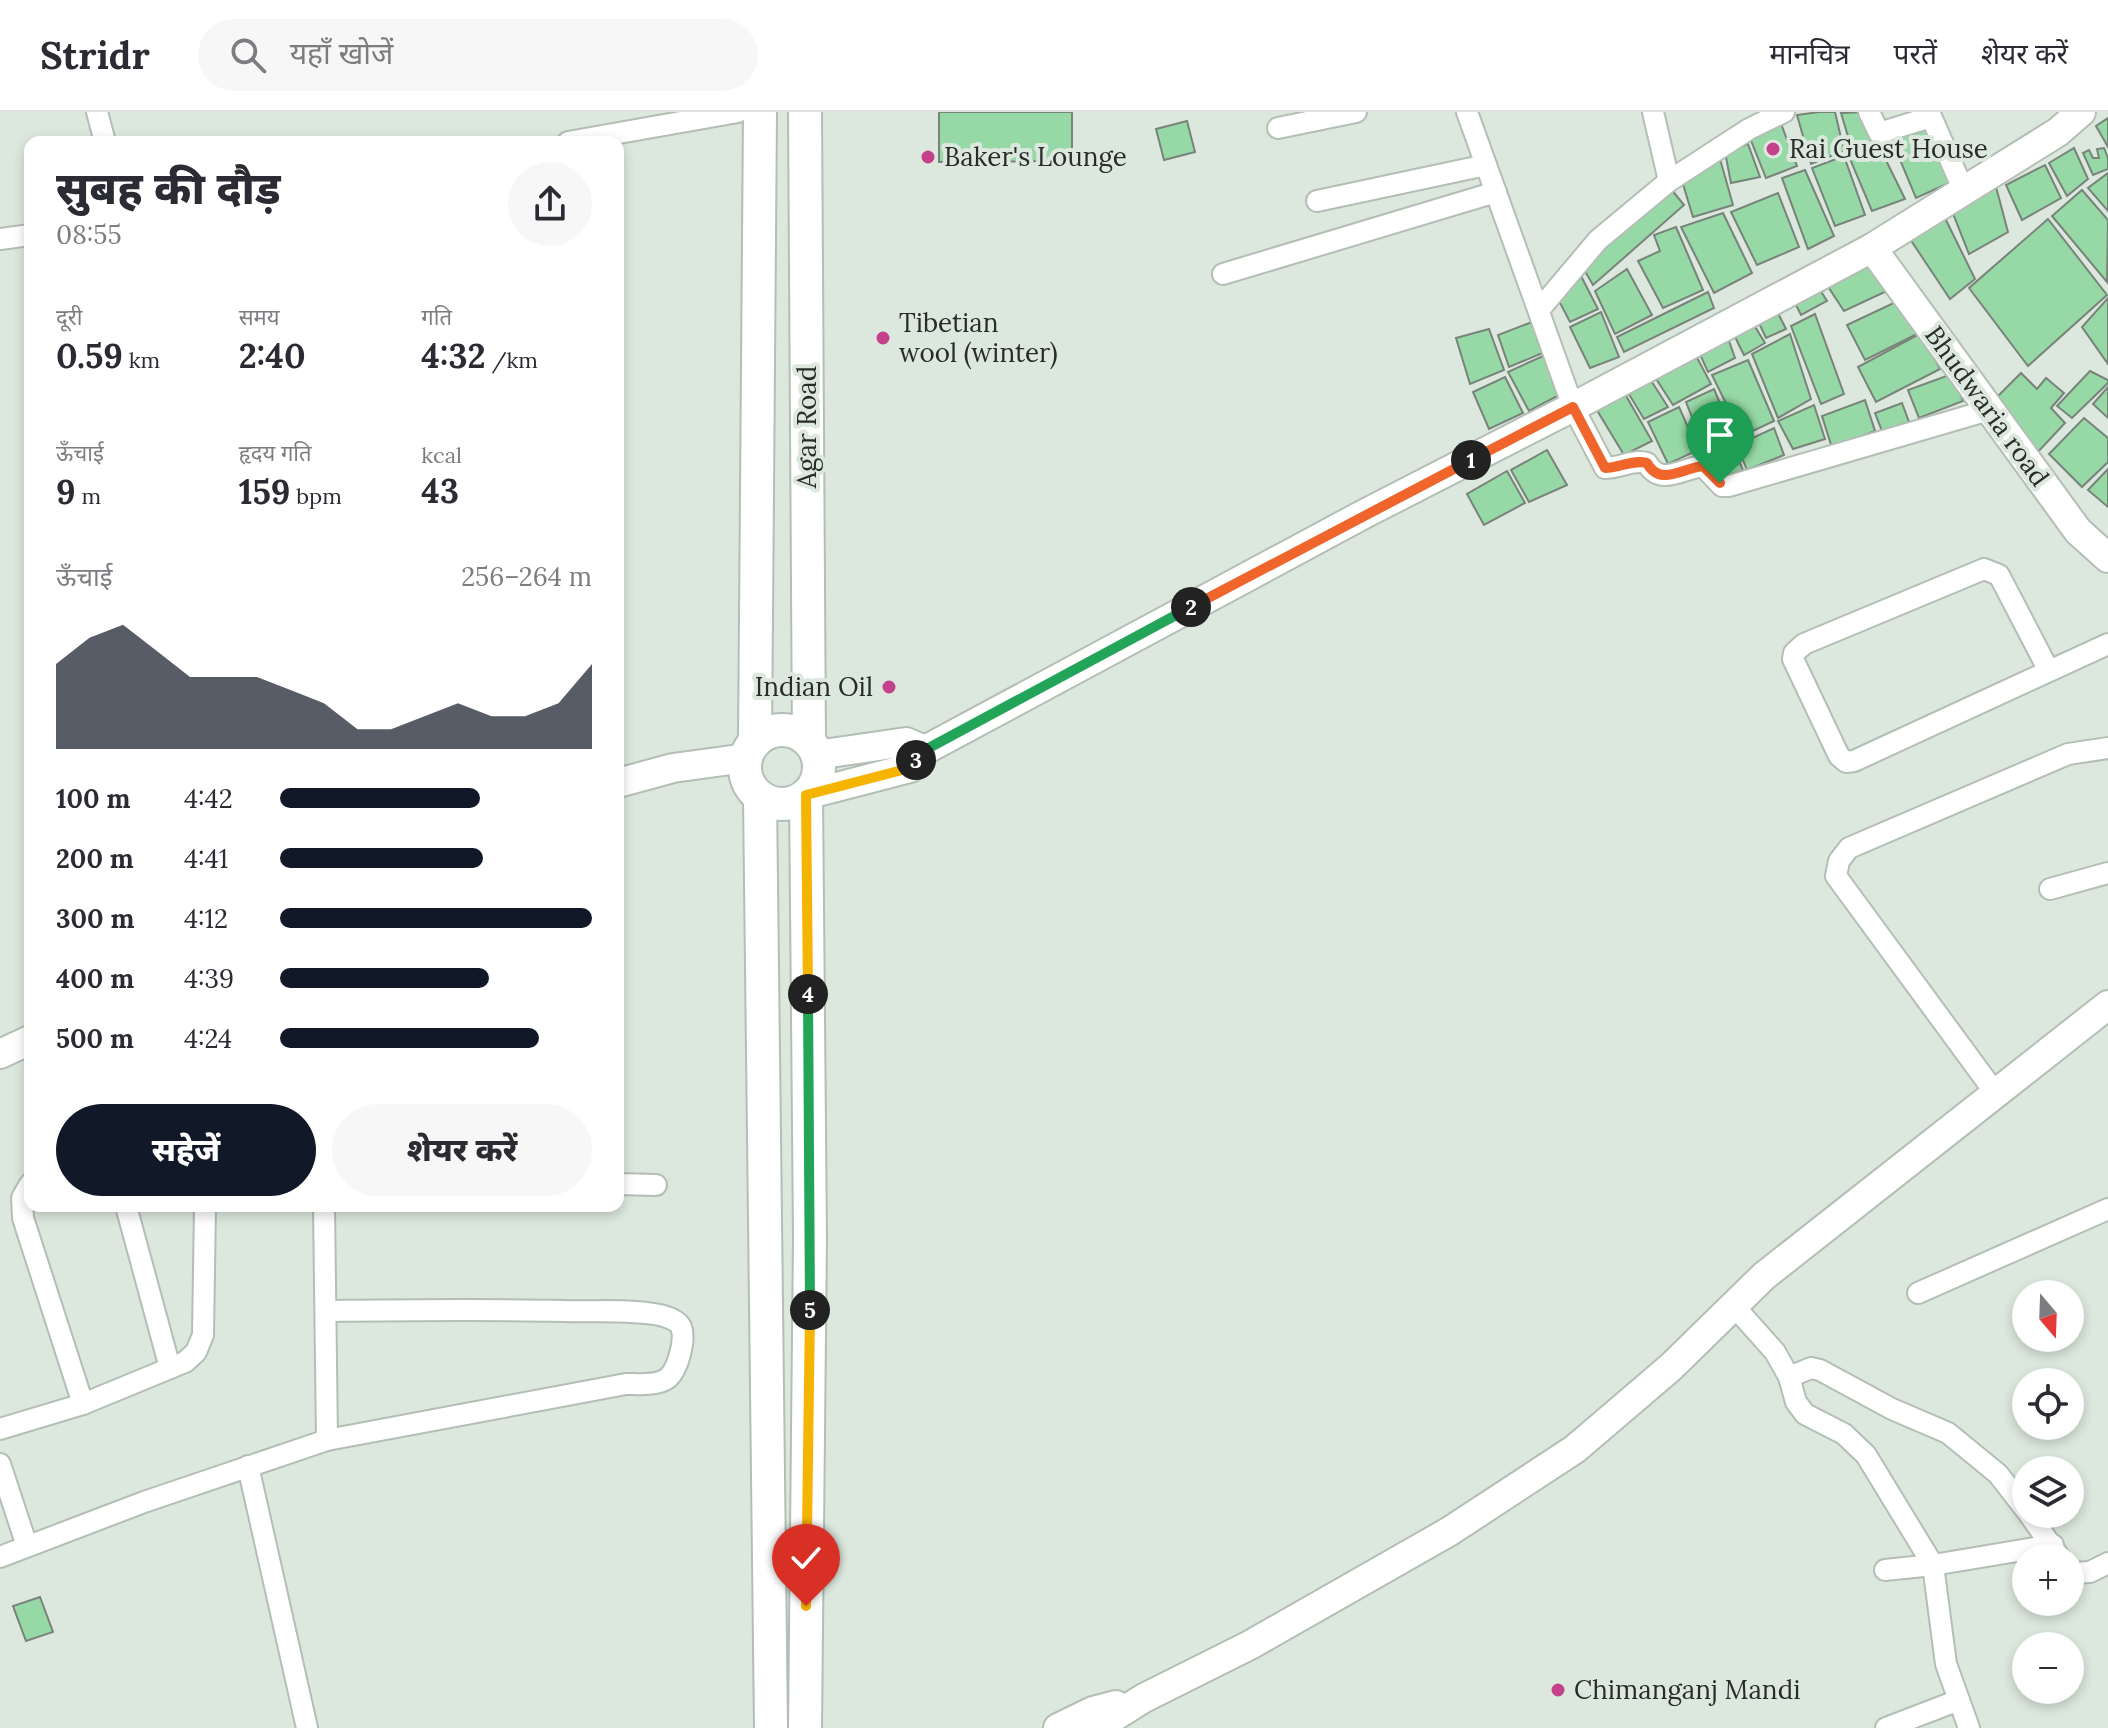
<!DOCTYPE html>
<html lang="hi">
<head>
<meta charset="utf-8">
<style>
	:root { --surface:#fff; --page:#f7f7f7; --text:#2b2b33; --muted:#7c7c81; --line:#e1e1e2; --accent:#111827 }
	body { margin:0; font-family:Lora,"Noto Sans Devanagari",serif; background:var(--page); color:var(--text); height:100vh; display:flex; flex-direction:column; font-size:30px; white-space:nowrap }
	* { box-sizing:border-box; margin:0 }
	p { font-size:26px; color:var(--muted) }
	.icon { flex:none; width:44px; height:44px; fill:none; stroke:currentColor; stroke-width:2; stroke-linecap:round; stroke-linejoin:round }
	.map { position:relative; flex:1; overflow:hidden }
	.side { position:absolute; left:24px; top:24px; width:600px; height:1076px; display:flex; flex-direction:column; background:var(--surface); border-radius:16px; box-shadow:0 4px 12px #0003 }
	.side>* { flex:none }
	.needle { width:52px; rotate:161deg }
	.controls { position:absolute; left:2012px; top:1168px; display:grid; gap:16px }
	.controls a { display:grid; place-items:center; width:72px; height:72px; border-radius:50%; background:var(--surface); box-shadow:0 4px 12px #0003; font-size:40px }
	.pin { position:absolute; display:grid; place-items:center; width:68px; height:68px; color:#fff; margin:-82px -34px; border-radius:50% 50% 50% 0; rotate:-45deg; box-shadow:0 0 8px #0007 }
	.pin .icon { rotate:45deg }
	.km { position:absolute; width:40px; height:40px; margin:-20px; border-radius:50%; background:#222; color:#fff; font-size:22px; line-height:40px; text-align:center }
	.round { display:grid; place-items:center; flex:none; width:84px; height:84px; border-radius:42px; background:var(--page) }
	.overview { display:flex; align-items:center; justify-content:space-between; height:136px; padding:0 32px }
	h1 { font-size:44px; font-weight:800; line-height:60px }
	.figures { display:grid; grid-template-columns:repeat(3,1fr); gap:12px; height:136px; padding:8px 32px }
	.figures div { display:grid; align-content:center }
	.figures b { font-size:34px; font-weight:800 }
	.figures small { font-size:22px; font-weight:400 }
	.figures p { font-size:22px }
	.chart { height:224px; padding:16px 32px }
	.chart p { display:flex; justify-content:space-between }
	.chart svg { width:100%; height:144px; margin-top:8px; fill:var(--accent); opacity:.7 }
	.cta { display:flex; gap:16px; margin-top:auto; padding:16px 32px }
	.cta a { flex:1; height:92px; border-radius:48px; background:var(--accent); color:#fff; font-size:32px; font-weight:800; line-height:92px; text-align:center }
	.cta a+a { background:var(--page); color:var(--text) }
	ul { padding:0 32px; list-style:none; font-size:26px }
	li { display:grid; grid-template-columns:128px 96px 1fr; align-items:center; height:60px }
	li i { height:20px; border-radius:10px; background:var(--accent) }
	header { display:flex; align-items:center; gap:48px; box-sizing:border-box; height:112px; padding:0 40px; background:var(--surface); border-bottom:2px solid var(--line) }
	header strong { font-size:38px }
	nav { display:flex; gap:44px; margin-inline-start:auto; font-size:28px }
	.search { width:560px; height:72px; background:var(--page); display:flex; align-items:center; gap:20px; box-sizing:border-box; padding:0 28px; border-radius:44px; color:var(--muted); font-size:30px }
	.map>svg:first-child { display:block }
	.building { fill:#96d9a6; stroke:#78837a; stroke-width:2 }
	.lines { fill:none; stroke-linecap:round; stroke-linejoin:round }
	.street-casing { stroke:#b3beb5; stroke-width:24 }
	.secondary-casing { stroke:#b3beb5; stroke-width:32 }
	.primary-casing { stroke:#b3beb5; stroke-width:36 }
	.street { stroke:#fff; stroke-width:20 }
	.secondary { stroke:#fff; stroke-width:28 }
	.primary { stroke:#fff; stroke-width:32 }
	.split-1-casing { stroke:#fff; stroke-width:16 }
	.split-2-casing { stroke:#fff; stroke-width:16 }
	.split-3-casing { stroke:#fff; stroke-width:16 }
	.split-4-casing { stroke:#fff; stroke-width:16 }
	.split-5-casing { stroke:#fff; stroke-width:16 }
	.split-6-casing { stroke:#fff; stroke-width:16 }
	.split-1 { stroke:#f0652b; stroke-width:10 }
	.split-2 { stroke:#f0652b; stroke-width:10 }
	.split-3 { stroke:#22a559; stroke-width:10 }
	.split-4 { stroke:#f5b400; stroke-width:10 }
	.split-5 { stroke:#22a559; stroke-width:10 }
	.split-6 { stroke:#f5b400; stroke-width:10 }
	.poi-dot { fill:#c3428b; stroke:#dce8de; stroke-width:3 }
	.labels { text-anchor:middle; stroke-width:8; stroke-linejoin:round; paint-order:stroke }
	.poi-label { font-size:26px; fill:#282c29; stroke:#dce8de; text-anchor:start }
	.street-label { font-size:26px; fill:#282c29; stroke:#dce8de }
</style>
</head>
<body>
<header>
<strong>Stridr</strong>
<div class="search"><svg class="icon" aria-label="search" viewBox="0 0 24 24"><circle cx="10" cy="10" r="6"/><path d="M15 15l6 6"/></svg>यहाँ खोजें</div>
<nav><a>मानचित्र</a><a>परतें</a><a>शेयर करें</a></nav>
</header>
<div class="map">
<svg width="2108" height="1616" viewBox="0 0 2108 1616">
	<rect width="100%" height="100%" fill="#dce8de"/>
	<g class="building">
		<path d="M939 0H1072V49L939 50Z"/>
		<path d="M1819 0H1835L1844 39 1811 52 1797 3Z"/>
		<path d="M1864 0 1875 29 1852 38 1841 1Z"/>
		<path d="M2108 6V35L2096 14Z"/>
		<path d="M1187 9 1195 40 1164 48 1156 17Z"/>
		<path d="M1780 9 1797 54 1766 66 1748 21Z"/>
		<path d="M1925 13 1949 71 1916 86 1890 24Z"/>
		<path d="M1748 32 1760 65 1731 71 1725 40Z"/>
		<path d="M1878 32 1905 87 1872 99 1850 47Z"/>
		<path d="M2074 36 2088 67 2067 84 2049 51Z"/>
		<path d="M2104 36 2108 46V57L2093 63 2083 41 2089 38 2093 46H2099L2097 37Z"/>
		<path d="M1844 44 1865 103 1835 114 1812 56Z"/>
		<path d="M1720 47 1733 93 1693 105 1682 69Z"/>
		<path d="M2045 53 2061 86 2022 108 2006 73Z"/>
		<path d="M1805 58 1834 124 1808 137 1782 66Z"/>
		<path d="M2108 61V99L2088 76Z"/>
		<path d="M1995 71 2008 120 1969 142 1950 94Z"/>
		<path d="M1671 77 1684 93 1593 173 1582 154Z"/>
		<path d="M2082 78 2108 108 2107 170 2052 104Z"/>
		<path d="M1778 81 1799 135 1757 153 1731 100Z"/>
		<path d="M1942 100 1975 167 1950 187 1908 124Z"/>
		<path d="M1723 101 1752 161 1714 181 1681 115Z"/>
		<path d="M2048 107 2107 183 2028 254 1969 176Z"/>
		<path d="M1676 115 1703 178 1663 196 1638 149 1660 139 1654 123Z"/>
		<path d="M1871 143 1889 178 1844 199 1825 170Z"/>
		<path d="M1627 157 1652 203 1615 222 1595 179Z"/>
		<path d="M1580 162 1598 197 1570 210 1558 187Z"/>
		<path d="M1817 173 1827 189 1801 203 1792 185Z"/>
		<path d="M1708 180 1714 196 1624 240 1617 225Z"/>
		<path d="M2108 186V252L2082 215Z"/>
		<path d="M1900 188 1919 221 1865 248 1847 213Z"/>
		<path d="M1776 197 1786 217 1766 226 1757 207Z"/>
		<path d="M1601 200 1619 245 1590 256 1570 215Z"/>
		<path d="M1815 202 1844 282 1821 292 1791 214Z"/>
		<path d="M1532 210 1545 240 1509 255 1498 223Z"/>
		<path d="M1754 213 1765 231 1744 243 1733 221Z"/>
		<path d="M1489 217 1504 258 1470 272 1456 226Z"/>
		<path d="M1921 221 1940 257 1876 290 1858 255Z"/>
		<path d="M1790 222 1811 287 1778 306 1752 242Z"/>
		<path d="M1728 226 1735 246 1708 260 1698 238Z"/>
		<path d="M1694 240 1711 272 1673 293 1653 262Z"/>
		<path d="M1545 243 1563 281 1529 299 1508 260Z"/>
		<path d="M1748 248 1774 309 1742 324 1712 263Z"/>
		<path d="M2090 259 2108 268V271L2072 306 2057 294Z"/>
		<path d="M2021 261 2037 277 2046 266 2064 281 2051 296 2065 311 2036 342 1994 288Z"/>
		<path d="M1952 262 1963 289 1919 306 1908 278Z"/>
		<path d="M1505 265 1523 301 1489 317 1473 280Z"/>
		<path d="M1650 267 1668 295 1644 307 1627 279Z"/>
		<path d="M2108 275V306L2093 292Z"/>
		<path d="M1714 277 1735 328 1707 343 1686 290Z"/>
		<path d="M1625 282 1652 329 1624 343 1595 295Z"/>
		<path d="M1865 288 1875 319 1832 336 1822 304Z"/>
		<path d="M1902 291 1909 310 1882 319 1875 301Z"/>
		<path d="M1814 293 1825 327 1793 337 1778 309Z"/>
		<path d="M1679 295 1698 338 1668 352 1648 310Z"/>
		<path d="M2084 306 2108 326V350L2082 375 2049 342Z"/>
		<path d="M1774 316 1784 343 1747 358 1737 333Z"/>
		<path d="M1734 337 1743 358 1723 365 1713 345Z"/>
		<path d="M1547 338 1567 373 1529 390 1511 358Z"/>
		<path d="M2108 357V395L2088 378Z"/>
		<path d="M1507 359 1525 391 1484 413 1467 382Z"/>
		<path d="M40 1485 53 1520 26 1529 13 1494Z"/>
	</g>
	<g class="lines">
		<g class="street-casing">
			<g id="street">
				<path d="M97 0 105 30"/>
				<path d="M1467 0 1573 295 1605 356C1620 356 1634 347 1647 351 1660 375 1683 356 1703 354L1722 374H1729L1989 298"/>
				<path d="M1869 0 1879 21 1931 5"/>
				<path d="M1929 0 1964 79"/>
				<path d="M1278 16 1356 0"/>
				<path d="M568 30 738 0"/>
				<path d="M1669 69 1749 17 1784 0"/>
				<path d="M1317 89 1486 53"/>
				<path d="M0 127 30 123"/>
				<path d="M1223 162 1496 80"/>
				<path d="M1539 198 1598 128 1669 69 1653 0"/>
				<path d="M2049 559 1999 463 1984 457 1804 532 1794 541 1793 547 1839 644 1846 650 1854 649 2108 532"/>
				<path d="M2050 777 2108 761"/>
				<path d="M1996 982 1836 764 1839 749 1849 736 2068 642 2108 636"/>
				<path d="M30 1072 22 1086 23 1106 83 1292"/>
				<path d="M618 1072 656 1073"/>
				<path d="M126 1094 170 1256"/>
				<path d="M1918 1181 2108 1097"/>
				<path d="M1734 1194 1775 1240 1789 1265 1796 1290 1805 1302 1844 1322 1866 1343 1933 1453 1946 1552 1969 1616"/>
				<path d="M326 1199C405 1198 484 1197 563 1199 594 1200 630 1197 660 1203 667 1205 678 1208 681 1215 686 1227 678 1257 668 1266 657 1274 639 1272 626 1272L327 1328"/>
				<path d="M1789 1265 1811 1256 1820 1258 1892 1297 1948 1321 1998 1362 2026 1398"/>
				<path d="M0 1317 83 1292 185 1250 196 1240 203 1223 205 1094"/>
				<path d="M0 1352 27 1434"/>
				<path d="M248 1354 307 1616"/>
				<path d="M2029 1402 2060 1446"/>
				<path d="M0 1445 144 1390 327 1328 324 1094"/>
				<path d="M1885 1458 1933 1453 2053 1433"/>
				<path d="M2070 1458 2074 1461 2090 1460 2108 1451"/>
				<path d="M1886 1616 1959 1588"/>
			</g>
		</g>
		<g class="secondary-casing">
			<g id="secondary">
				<path d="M1872 136 2078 419 2108 446"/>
				<path d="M925 638 1366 401 1573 295 1872 136 2058 20 2081 0"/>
				<path d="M618 671 673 656 746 646"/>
				<path d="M806 683 910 656 925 638 906 630 816 643"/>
				<path d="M0 942 30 928"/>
				<path d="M1058 1616 1093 1599 1116 1593"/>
				<path d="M1096 1616 1144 1586 1250 1533 1450 1419 1575 1337 1671 1255 1764 1164 2108 893"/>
			</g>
		</g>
		<g class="primary-casing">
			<g id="primary">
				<path d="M805 0 809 630"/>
				<circle cx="782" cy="655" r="37"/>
				<path d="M755 630 760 0"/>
				<path d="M760 685 771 1616"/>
				<path d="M805 1616 810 1126 806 683"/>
			</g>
		</g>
		<use href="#street" class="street"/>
		<use href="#secondary" class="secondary"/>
		<use href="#primary" class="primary"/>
	</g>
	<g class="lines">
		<g class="split-1-casing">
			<path id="split-1" d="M1471 348 1573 295 1605 356C1619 356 1634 347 1647 351 1660 375 1683 356 1703 354L1720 371"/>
		</g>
		<g class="split-2-casing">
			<path id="split-2" d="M1191 495 1471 348"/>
		</g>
		<g class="split-3-casing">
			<path id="split-3" d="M916 648 925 638 1191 495"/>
		</g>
		<g class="split-4-casing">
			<path id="split-4" d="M808 882 806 683 910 656 916 648"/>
		</g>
		<g class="split-5-casing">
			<path id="split-5" d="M808 882 810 1198"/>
		</g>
		<g class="split-6-casing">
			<path id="split-6" d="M806 1494 810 1198"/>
		</g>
		<use href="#split-1" class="split-1"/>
		<use href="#split-2" class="split-2"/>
		<use href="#split-3" class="split-3"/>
		<use href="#split-4" class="split-4"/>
		<use href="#split-5" class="split-5"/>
		<use href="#split-6" class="split-6"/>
	</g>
	<g class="poi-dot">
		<circle cx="1773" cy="37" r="8"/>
		<circle cx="928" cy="45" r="8"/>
		<circle cx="883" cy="226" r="8"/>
		<circle cx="889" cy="575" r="8"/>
		<circle cx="1558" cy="1578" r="8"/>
	</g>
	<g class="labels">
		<g class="poi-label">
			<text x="1789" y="46">Rai Guest House</text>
			<text x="944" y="54">Baker's Lounge</text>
			<text x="899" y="220">Tibetian<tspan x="899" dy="30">wool (winter)</tspan></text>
			<text x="873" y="584" text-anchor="end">Indian Oil</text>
			<text x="1574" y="1587">Chimanganj Mandi</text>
		</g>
		<g class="street-label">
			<text transform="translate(1987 294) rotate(54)" y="9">Bhudwaria road</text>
			<text transform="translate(807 315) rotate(-90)" y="9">Agar Road</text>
		</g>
	</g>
</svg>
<div class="controls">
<a><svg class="needle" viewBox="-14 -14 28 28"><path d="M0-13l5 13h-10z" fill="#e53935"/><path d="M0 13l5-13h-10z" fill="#7c7c81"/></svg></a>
<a><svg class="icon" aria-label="locate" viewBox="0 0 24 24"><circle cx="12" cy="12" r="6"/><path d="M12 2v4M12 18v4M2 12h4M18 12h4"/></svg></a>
<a><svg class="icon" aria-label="layers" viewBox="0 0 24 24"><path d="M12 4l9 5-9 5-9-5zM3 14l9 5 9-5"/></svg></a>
<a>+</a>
<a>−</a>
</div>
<div class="pin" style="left:1720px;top:371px;background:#1e9e55"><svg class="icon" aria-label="arrive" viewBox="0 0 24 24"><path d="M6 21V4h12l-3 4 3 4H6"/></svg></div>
<div class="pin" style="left:806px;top:1494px;background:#d93025"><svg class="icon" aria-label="check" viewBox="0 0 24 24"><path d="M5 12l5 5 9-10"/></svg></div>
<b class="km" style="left:1471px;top:348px">1</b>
<b class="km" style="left:1191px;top:495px">2</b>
<b class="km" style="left:916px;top:648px">3</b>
<b class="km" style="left:808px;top:882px">4</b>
<b class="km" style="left:810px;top:1198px">5</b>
<section class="side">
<div class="overview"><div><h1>सुबह की दौड़</h1><p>08:55</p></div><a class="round"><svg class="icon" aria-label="share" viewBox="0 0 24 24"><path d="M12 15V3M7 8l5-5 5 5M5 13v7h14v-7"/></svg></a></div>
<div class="figures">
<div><p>दूरी</p><b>0.59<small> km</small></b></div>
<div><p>समय</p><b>2:40</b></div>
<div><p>गति</p><b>4:32<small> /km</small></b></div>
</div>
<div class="figures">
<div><p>ऊँचाई</p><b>9<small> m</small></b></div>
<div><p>हृदय गति</p><b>159<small> bpm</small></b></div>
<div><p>kcal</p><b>43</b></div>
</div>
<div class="chart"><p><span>ऊँचाई</span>256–264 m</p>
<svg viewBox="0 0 160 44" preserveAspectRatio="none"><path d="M0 44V18L10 10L20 6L30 14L40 22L50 22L60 22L70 26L80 30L90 38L100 38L110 34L120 30L130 34L140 34L150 30L160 18V44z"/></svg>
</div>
<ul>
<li><b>100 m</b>4:42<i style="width:64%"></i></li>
<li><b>200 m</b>4:41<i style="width:65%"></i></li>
<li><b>300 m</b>4:12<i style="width:100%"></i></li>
<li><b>400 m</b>4:39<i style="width:67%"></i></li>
<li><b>500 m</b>4:24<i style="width:83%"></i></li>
</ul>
<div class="cta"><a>सहेजें</a><a>शेयर करें</a></div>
</section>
</div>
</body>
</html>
